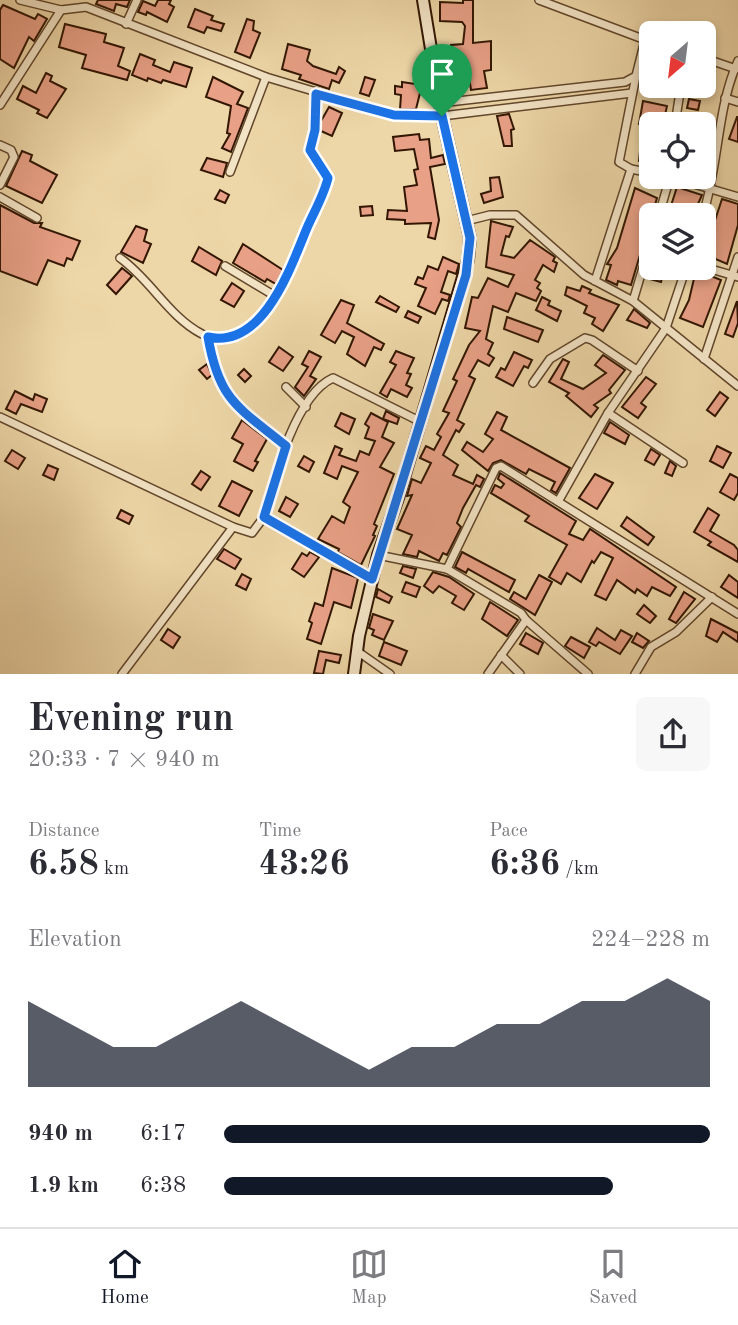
<!DOCTYPE html>
<html lang="en">
<head>
<meta charset="utf-8">
<style>
	:root { --surface:#fff; --page:#f7f7f7; --text:#2b2b33; --muted:#7c7c81; --line:#e1e1e2; --accent:#111827 }
	body { margin:0; font-family:"Old Standard TT",serif; background:var(--page); color:var(--text); height:100vh; display:flex; flex-direction:column; font-size:26px; white-space:nowrap }
	* { box-sizing:border-box; margin:0 }
	p { font-size:23px; color:var(--muted) }
	.icon { flex:none; width:38px; height:38px; fill:none; stroke:currentColor; stroke-width:2; stroke-linecap:round; stroke-linejoin:round }
	.map { position:relative; height:674px; overflow:hidden }
	.panel { display:flex; flex-direction:column; background:var(--surface); flex:1 }
	.panel>* { flex:none }
	.needle { width:46px; rotate:208deg }
	.tools { position:absolute; left:639px; top:21px; display:grid; gap:14px }
	.tools a { display:grid; place-items:center; width:77px; height:77px; border-radius:10px; background:var(--surface); box-shadow:0 4px 10px #0003; font-size:35px }
	.pin { position:absolute; display:grid; place-items:center; width:60px; height:60px; color:#fff; margin:-72px -30px; border-radius:50% 50% 50% 0; rotate:-45deg; box-shadow:0 0 7px #0007 }
	.pin .icon { rotate:45deg }
	.round { display:grid; place-items:center; flex:none; width:74px; height:74px; border-radius:10px; background:var(--page) }
	.overview { display:flex; align-items:center; justify-content:space-between; height:119px; padding:0 28px }
	h1 { font-size:38px; font-weight:800; line-height:52px }
	.stats { display:grid; grid-template-columns:repeat(3,1fr); gap:10px; height:119px; padding:7px 28px }
	.stats div { display:grid; align-content:center }
	.stats b { font-size:35px; font-weight:800 }
	.stats small { font-size:19px; font-weight:400 }
	.stats p { font-size:19px }
	.chart { height:196px; padding:14px 28px }
	.chart p { display:flex; justify-content:space-between }
	.chart svg { width:100%; height:126px; margin-top:7px; fill:var(--accent); opacity:.7 }
	ul { padding:0 28px; list-style:none; font-size:23px }
	li { display:grid; grid-template-columns:112px 84px 1fr; align-items:center; height:52px }
	li i { height:18px; border-radius:9px; background:var(--accent) }
	.dock { display:flex; justify-content:space-around; align-items:center; height:98px; border-top:2px solid var(--line); background:var(--surface); font-size:19px; color:var(--muted) }
	.dock a { display:grid; justify-items:center; gap:4px }
	.dock .selected { color:var(--accent) }
	.map>svg:first-child { display:block }
	.building { fill:#e8a086; stroke:#321601; stroke-width:2 }
	.lines { fill:none; stroke-linecap:round; stroke-linejoin:round }
	.street-casing { stroke:#61462a; stroke-width:10 }
	.secondary-casing { stroke:#321601; stroke-width:14 }
	.street { stroke:#f3e4c6; stroke-width:7 }
	.secondary { stroke:#f3e4c6; stroke-width:10 }
	.route-casing { stroke:#fff; stroke-width:14 }
	.route { stroke:#1a73e8; stroke-width:9 }
</style>
</head>
<body>
<div class="map">
<svg width="738" height="674" viewBox="0 0 738 674">
	<rect width="100%" height="100%" fill="#edd6a7"/>
	<filter id="stains"><feTurbulence type="fractalNoise" baseFrequency=".00286" numOctaves="4"/><feColorMatrix values="0 0 0 0 .2 0 0 0 0 .09 0 0 0 0 .02 0 0 0 .5 -.17"/></filter>
	<radialGradient id="worn" r=".72"><stop offset=".6" stop-color="#630" stop-opacity="0"/><stop offset="1" stop-color="#630" stop-opacity=".3"/></radialGradient>
	<g class="building">
		<path d="M98 0H130L127 7 116 4 114 11 96 4Z"/>
		<path d="M158 0H171L169 4 174 7 167 22 147 12 146 15 138 12 143 1 155 6Z"/>
		<path d="M463 0H473V43L491 41V70L484 71 487 88 471 90 467 64 453 65 451 45 463 44 465 26 462 22 440 21V2L463 3Z"/>
		<path d="M3 5 35 19 38 14 47 19 34 41 29 37 14 68 0 59V10Z"/>
		<path d="M195 9 213 16 211 20 224 24 221 31 207 27 204 33 188 27Z"/>
		<path d="M247 19 254 21 253 30 260 33 250 58 235 52Z"/>
		<path d="M65 24 106 34 104 42 124 48 118 66 130 71 127 80 82 68 86 55 59 47Z"/>
		<path d="M288 44 310 50 307 61 313 66 336 74 339 67 345 71 339 83 332 80 329 89 299 79 301 75 282 69Z"/>
		<path d="M140 54 155 60 153 65 170 72 174 62 192 68 186 87 163 80 161 83 148 78 147 81 132 75Z"/>
		<path d="M704 64 714 68 712 80 704 79Z"/>
		<path d="M46 73 52 76 50 81 66 89 47 118 37 113 39 110 17 99 23 86 36 93Z"/>
		<path d="M213 77 243 92 237 104 248 108 231 152 222 148 230 134 227 133 231 106 206 97Z"/>
		<path d="M365 77 375 80 369 96 360 93Z"/>
		<path d="M402 82 422 85 416 109H400L401 95 395 94V86L402 87Z"/>
		<path d="M689 99 700 101 698 110 687 108Z"/>
		<path d="M643 101 667 106 663 124H639Z"/>
		<path d="M329 107 342 113 332 136 321 131V121Z"/>
		<path d="M509 114 514 129 511 130 512 146H504L497 116Z"/>
		<path d="M737 117H738V142L729 139Z"/>
		<path d="M419 134 420 140 429 139 431 158 443 155 445 164 430 167 439 220 435 239 428 237 431 223 405 224V220L387 219 388 210 407 211 404 187 417 185 414 170 418 169 414 149 395 151 393 137Z"/>
		<path d="M641 142 651 145V164L639 161Z"/>
		<path d="M22 151 32 155 30 161 57 175 42 203 6 186Z"/>
		<path d="M207 158 227 163 223 177 201 170Z"/>
		<path d="M499 177 503 197 484 203 481 194 491 191 490 178Z"/>
		<path d="M677 187 702 195 693 215H668Z"/>
		<path d="M635 188 657 198 631 285 618 281 617 285 606 280 611 265 607 264 617 248Z"/>
		<path d="M220 190 229 195 225 203 215 199Z"/>
		<path d="M722 199 738 204V225L727 264 704 254Z"/>
		<path d="M0 205 34 223H42L40 227 80 241 72 260 67 258 64 266 48 260 37 285 0 271Z"/>
		<path d="M372 206 373 215 361 216 360 207Z"/>
		<path d="M491 221 513 227 509 237 506 236 501 255 514 258 530 240 555 257 553 261 557 263 554 272 543 265 535 280 540 283 537 288 541 291 536 301 516 293 508 312 493 306 486 339 493 343 488 354 494 358 489 366 478 360 469 376 475 379 457 420 464 424 459 432 456 430 443 455 458 465 453 475 473 484 477 475 484 479 480 487 476 485 463 508 457 523 461 527 447 555 443 553 439 561 419 551 417 557 403 554 412 535 397 529 412 495 407 496 411 482 412 479 421 483 431 463 420 458 426 446 434 450 441 437 437 434 449 413 443 411 457 381 453 379 469 345 480 331 465 328 472 297 478 298 488 278 508 287 514 275 486 267Z"/>
		<path d="M136 226 147 230 144 241 151 244 143 263 121 252Z"/>
		<path d="M243 244 283 270 276 284 267 279 265 282 233 263Z"/>
		<path d="M199 247 222 261 216 275 192 261Z"/>
		<path d="M443 257 459 264 456 274 448 271 441 292 450 295 448 301 442 299 435 314 418 306 426 288 415 284 418 277 423 279 428 266 438 270Z"/>
		<path d="M122 268 132 276 116 294 107 285Z"/>
		<path d="M653 268H664L661 282 650 279Z"/>
		<path d="M696 270 721 280 703 327 680 318 689 300Z"/>
		<path d="M232 283 244 291 234 307 221 300Z"/>
		<path d="M582 286 591 290 589 293 619 305 603 331 592 324 595 318 584 313 587 306 565 295 567 287 580 291Z"/>
		<path d="M380 296 399 307 396 312 376 302Z"/>
		<path d="M542 297 550 301 548 305 561 311 557 321 536 310Z"/>
		<path d="M341 300 354 305 347 323 384 344 381 350 374 347 365 366 347 354 354 337 342 331 335 343 321 335Z"/>
		<path d="M737 301 738 323 733 337 725 334Z"/>
		<path d="M634 309 650 323 647 328 627 320Z"/>
		<path d="M408 311 421 317 418 323 405 317Z"/>
		<path d="M507 317 543 330 538 342 504 329Z"/>
		<path d="M279 347 293 357 283 371 269 362Z"/>
		<path d="M309 351 321 357 310 376 316 379 304 396 295 387 308 367 302 364Z"/>
		<path d="M396 351 414 358 407 373 411 374 406 385 412 388 407 397 391 389 387 397 380 393 396 365 390 362Z"/>
		<path d="M514 352 532 360 528 368 524 366 513 386 496 377 501 368 505 370Z"/>
		<path d="M603 355 625 370 609 390 611 393 594 405 598 408 591 417 566 396 569 393 549 382 563 359 569 362 561 379 583 389 606 373 595 365Z"/>
		<path d="M207 364 212 375 207 379 199 370Z"/>
		<path d="M244 369 251 376 245 382 238 375Z"/>
		<path d="M646 377 656 384 641 403 646 407 638 418 622 407Z"/>
		<path d="M15 391 33 400 35 394 47 399 42 412 21 404 16 414 6 409Z"/>
		<path d="M720 392 728 398 715 416 707 410Z"/>
		<path d="M386 411 399 418 397 424 383 419Z"/>
		<path d="M497 412 507 417 501 430 570 468 556 493 551 490 555 482 529 469 526 474 501 460 493 463 488 471 462 450 467 442 483 452 493 439 485 434Z"/>
		<path d="M341 413 355 419 349 434 335 426Z"/>
		<path d="M371 413 388 422 382 437 394 443 380 467 394 474 374 524 377 526 373 535 375 536 361 565 338 552 339 549 318 539 332 516 344 523 350 507 343 502 358 472 342 466 337 479 324 473 335 446 342 449 339 455 356 461 360 451 369 455 375 441 365 438 369 427 365 424Z"/>
		<path d="M242 420 267 439 255 461 258 462 253 471 234 461 243 444 232 438Z"/>
		<path d="M610 422 629 435 625 444 604 433Z"/>
		<path d="M717 446 731 453 723 468 710 461Z"/>
		<path d="M651 449 660 455 654 465 645 460Z"/>
		<path d="M12 450 25 458 18 469 5 461Z"/>
		<path d="M304 456 314 462 309 472 298 466Z"/>
		<path d="M670 461 676 466 672 476 665 473Z"/>
		<path d="M48 465 58 469 54 480 43 475Z"/>
		<path d="M201 471 210 477 201 490 192 484Z"/>
		<path d="M500 473 576 521 569 534 583 540 590 529 676 587 670 596 652 587 647 596 637 589 635 593 617 580 606 600 595 595 613 558 601 552 594 563 592 561 581 582 567 573 561 584 549 577 567 545 525 521 529 516 491 493 495 485 501 488 504 484 498 479Z"/>
		<path d="M595 474 613 483 597 509 579 498Z"/>
		<path d="M730 474 738 478V493L734 500 720 492Z"/>
		<path d="M232 481 252 491 239 516 219 506Z"/>
		<path d="M286 497 298 504 290 517 279 511Z"/>
		<path d="M708 508 719 515 710 531 734 545 738 550V562L708 545 711 542 694 532Z"/>
		<path d="M121 510 133 516 129 524 117 518Z"/>
		<path d="M627 517 654 537 648 545 621 526Z"/>
		<path d="M224 549 241 559 235 569 217 559Z"/>
		<path d="M310 552 319 557 304 577 292 569 302 553 307 556Z"/>
		<path d="M462 552 515 580 509 592 468 569 466 573 455 567Z"/>
		<path d="M403 566 416 569 413 578 400 573Z"/>
		<path d="M332 568 358 578 351 608 334 602 321 644 307 639 312 623 309 621 315 603 323 606Z"/>
		<path d="M433 572 449 577 474 594 464 610 452 603 456 596 439 586 433 593 424 586Z"/>
		<path d="M242 574 251 579 246 590 236 585Z"/>
		<path d="M539 575 552 582 535 615 510 599 514 592 526 599Z"/>
		<path d="M729 575 738 582V598L721 587Z"/>
		<path d="M406 582 420 587 416 597 402 592Z"/>
		<path d="M378 589 392 597 389 603 376 597Z"/>
		<path d="M684 592 695 599 676 623 669 619Z"/>
		<path d="M490 602 518 620 507 636 482 619Z"/>
		<path d="M644 605 656 616 650 623 637 614Z"/>
		<path d="M373 614 393 621 384 640 372 635 374 630 369 628Z"/>
		<path d="M711 619 738 633V642L723 632 717 642 706 636Z"/>
		<path d="M597 628 615 640 621 630 632 636 620 654 599 642 596 646 589 642Z"/>
		<path d="M168 629 180 637 173 648 161 640Z"/>
		<path d="M526 633 543 643 538 654 520 644Z"/>
		<path d="M637 633 649 641 643 648 632 642Z"/>
		<path d="M571 637 590 647 584 658 565 646Z"/>
		<path d="M384 642 407 651 401 665 379 656Z"/>
		<path d="M319 651 341 655 339 663 326 660 323 674 314 673Z"/>
	</g>
	<g class="lines">
		<g class="street-casing">
			<g id="street">
				<path d="M20 0 61 10 86 7 266 77 394 115 442 116 632 93"/>
				<path d="M539 0 651 42"/>
				<path d="M126 24 137 0"/>
				<path d="M704 58 736 69"/>
				<path d="M636 76 619 162 631 169 651 173"/>
				<path d="M725 98 738 102"/>
				<path d="M440 103 625 82 636 76 645 40"/>
				<path d="M0 105 61 10"/>
				<path d="M675 124 681 86"/>
				<path d="M0 145 11 150 14 157 0 185"/>
				<path d="M230 172 266 77"/>
				<path d="M670 177 738 197"/>
				<path d="M0 197 37 218"/>
				<path d="M659 215 670 177"/>
				<path d="M703 215C719 164 717 107 738 61"/>
				<path d="M466 221 490 215H516L584 275 633 301 738 386"/>
				<path d="M120 258C150 279 169 317 202 334 211 339 219 338 228 336 273 325 290 270 306 232 313 214 323 196 328 178L310 150 315 130V94"/>
				<path d="M225 266 275 296"/>
				<path d="M704 267 738 277"/>
				<path d="M595 281 631 169"/>
				<path d="M633 301 651 241"/>
				<path d="M208 337C219 401 238 408 286 446"/>
				<path d="M704 359 738 257"/>
				<path d="M533 383 550 359 585 338 592 340 638 371"/>
				<path d="M286 387 306 407"/>
				<path d="M608 413 683 463"/>
				<path d="M0 417 233 527"/>
				<path d="M559 500 608 413 666 328 686 268"/>
				<path d="M378 555 447 569 521 613 526 620 488 674"/>
				<path d="M447 569 496 468 501 466 738 614"/>
				<path d="M372 579 264 517C274 479 295 395 333 378L421 422"/>
				<path d="M526 620 588 674"/>
				<path d="M357 651 390 674"/>
				<path d="M501 655 520 674"/>
				<path d="M122 674 233 527 252 533 264 517"/>
				<path d="M635 674 651 647 676 632 712 597"/>
			</g>
		</g>
		<g class="secondary-casing">
			<path id="secondary" d="M354 674 359 636 378 555 398 498 468 260 470 238 442 116 423 0"/>
		</g>
		<use href="#street" class="street"/>
		<use href="#secondary" class="secondary"/>
	</g>
	<g class="lines">
		<g class="route-casing">
			<path id="route" d="M316 94 394 115 442 116 470 238 466 275 372 579 264 517 286 446C238 407 219 401 208 337 264 349 291 266 307 228 314 212 324 195 328 178L310 150 315 130Z"/>
		</g>
		<use href="#route" class="route"/>
	</g>
	<rect width="100%" height="100%" filter="url(#stains)"/>
	<rect width="100%" height="100%" fill="url(#worn)"/>
</svg>
<div class="tools">
<a><svg class="needle" viewBox="-14 -14 28 28"><path d="M0-13l5 13h-10z" fill="#e53935"/><path d="M0 13l5-13h-10z" fill="#7c7c81"/></svg></a>
<a><svg class="icon" aria-label="locate" viewBox="0 0 24 24"><circle cx="12" cy="12" r="6"/><path d="M12 2v4M12 18v4M2 12h4M18 12h4"/></svg></a>
<a><svg class="icon" aria-label="layers" viewBox="0 0 24 24"><path d="M12 4l9 5-9 5-9-5zM3 14l9 5 9-5"/></svg></a>
</div>
<div class="pin" style="left:442px;top:116px;background:#1e9e55"><svg class="icon" aria-label="arrive" viewBox="0 0 24 24"><path d="M6 21V4h12l-3 4 3 4H6"/></svg></div>
</div>
<section class="panel">
<div class="overview"><div><h1>Evening run</h1><p>20:33 · 7 × 940 m</p></div><a class="round"><svg class="icon" aria-label="share" viewBox="0 0 24 24"><path d="M12 15V3M7 8l5-5 5 5M5 13v7h14v-7"/></svg></a></div>
<div class="stats">
<div><p>Distance</p><b>6.58<small> km</small></b></div>
<div><p>Time</p><b>43:26</b></div>
<div><p>Pace</p><b>6:36<small> /km</small></b></div>
</div>
<div class="chart"><p><span>Elevation</span>224–228 m</p>
<svg viewBox="0 0 160 44" preserveAspectRatio="none"><path d="M0 44V14L10 22L20 30L30 30L40 22L50 14L60 22L70 30L80 38L90 30L100 30L110 22L120 22L130 14L140 14L150 6L160 14V44z"/></svg>
</div>
<ul>
<li><b>940 m</b>6:17<i style="width:100%"></i></li>
<li><b>1.9 km</b>6:38<i style="width:80%"></i></li>
</ul>
</section>
<nav class="dock">
<a class="selected"><svg class="icon" aria-label="home" viewBox="0 0 24 24"><path d="M3 11l9-7 9 7M6 9v11h12V9"/></svg>Home</a>
<a><svg class="icon" aria-label="map" viewBox="0 0 24 24"><path d="M3 6l6-2 6 2 6-2v14l-6 2-6-2-6 2zM9 4v14M15 6v14"/></svg>Map</a>
<a><svg class="icon" aria-label="saved" viewBox="0 0 24 24"><path d="M7 4h10v16l-5-4-5 4z"/></svg>Saved</a>
</nav>
</body>
</html>
